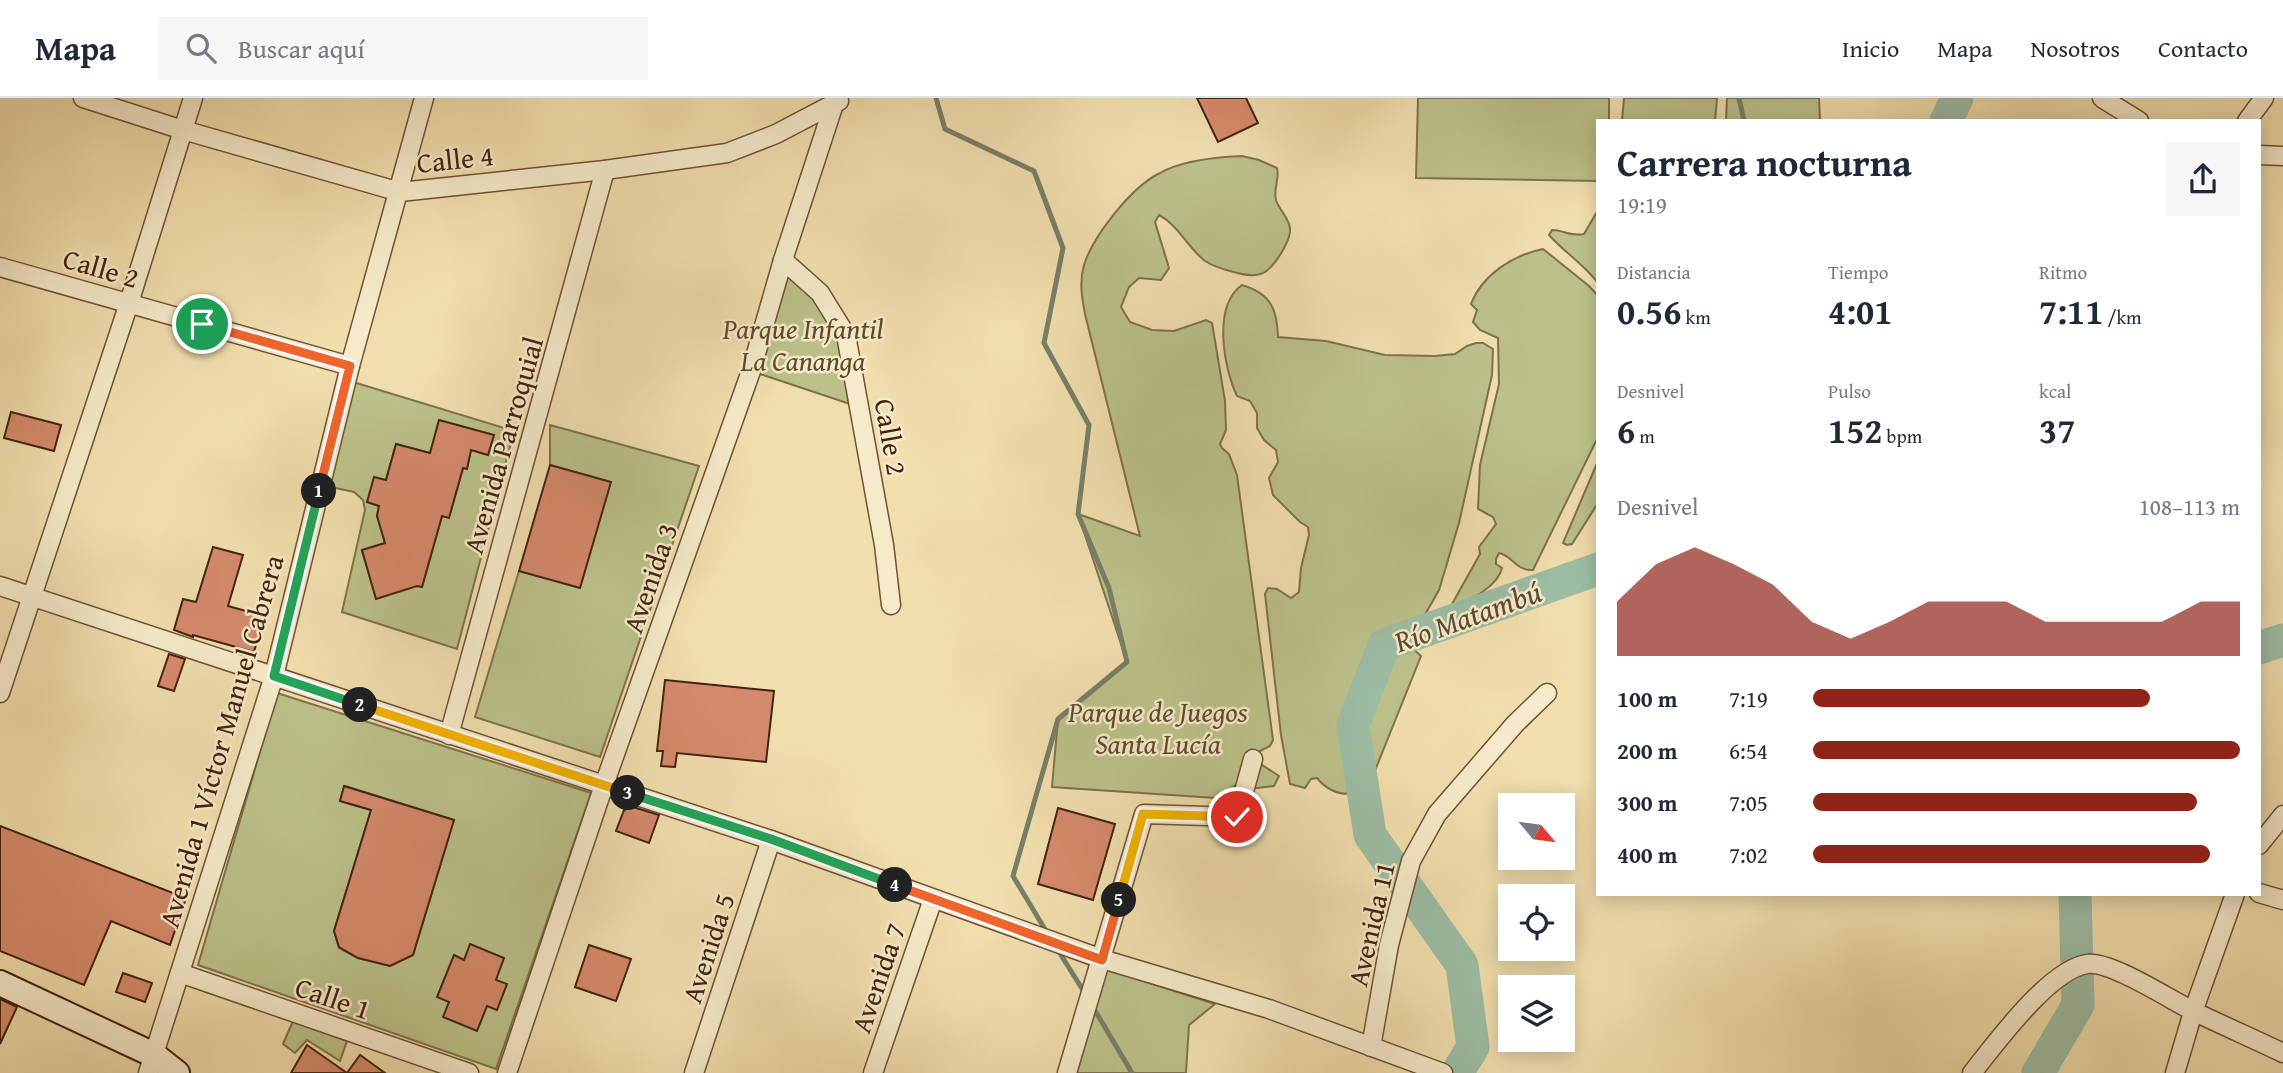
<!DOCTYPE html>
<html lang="es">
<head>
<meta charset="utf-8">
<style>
	:root { --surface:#fff; --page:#f6f6f7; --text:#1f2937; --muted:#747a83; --line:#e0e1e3; --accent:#8f2418 }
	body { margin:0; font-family:"Gentium Book Plus",serif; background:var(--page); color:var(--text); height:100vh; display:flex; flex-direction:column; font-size:26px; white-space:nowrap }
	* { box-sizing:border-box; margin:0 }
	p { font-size:23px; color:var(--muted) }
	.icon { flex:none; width:38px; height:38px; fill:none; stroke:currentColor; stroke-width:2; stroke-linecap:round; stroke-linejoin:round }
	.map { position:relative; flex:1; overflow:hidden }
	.drawer { position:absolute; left:1596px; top:21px; width:665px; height:777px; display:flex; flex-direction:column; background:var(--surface); border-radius:0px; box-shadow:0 4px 18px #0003 }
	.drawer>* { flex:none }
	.needle { width:46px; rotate:119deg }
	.tools { position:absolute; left:1498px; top:695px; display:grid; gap:14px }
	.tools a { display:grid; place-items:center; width:77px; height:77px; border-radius:0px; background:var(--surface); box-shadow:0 4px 18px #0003; font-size:35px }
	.pin { position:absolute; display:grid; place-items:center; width:60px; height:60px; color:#fff; margin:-30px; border:4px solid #fff; border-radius:50%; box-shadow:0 2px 7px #0007 }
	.km { position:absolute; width:35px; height:35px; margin:-18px; border-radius:50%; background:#222; color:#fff; font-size:19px; line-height:35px; text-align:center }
	.round { display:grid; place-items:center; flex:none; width:74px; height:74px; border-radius:0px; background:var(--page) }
	.head { display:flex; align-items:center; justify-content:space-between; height:119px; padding:0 21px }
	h1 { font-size:38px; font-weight:600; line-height:52px }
	.figures { display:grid; grid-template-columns:repeat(3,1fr); gap:10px; height:119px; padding:7px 21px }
	.figures div { display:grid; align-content:center }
	.figures b { font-size:35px; font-weight:600 }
	.figures small { font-size:19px; font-weight:400 }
	.figures p { font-size:19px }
	.chart { height:196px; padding:14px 21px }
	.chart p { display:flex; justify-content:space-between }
	.chart svg { width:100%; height:126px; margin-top:7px; fill:var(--accent); opacity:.7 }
	ul { padding:0 21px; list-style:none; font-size:23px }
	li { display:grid; grid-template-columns:112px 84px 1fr; align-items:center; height:52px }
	li i { height:18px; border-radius:9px; background:var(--accent) }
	header { display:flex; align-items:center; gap:42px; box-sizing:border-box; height:98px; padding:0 35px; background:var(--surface); border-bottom:2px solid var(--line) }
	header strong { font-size:33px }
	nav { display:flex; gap:38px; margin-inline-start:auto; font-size:24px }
	.search { width:490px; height:63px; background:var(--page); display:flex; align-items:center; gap:18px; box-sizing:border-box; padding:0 24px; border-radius:0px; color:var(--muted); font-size:26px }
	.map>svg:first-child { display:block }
	.green { fill:#bcc189; stroke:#7f724b; stroke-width:2; fill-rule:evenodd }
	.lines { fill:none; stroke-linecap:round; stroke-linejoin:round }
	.stream { stroke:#787f68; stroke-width:5 }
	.river { stroke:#9cbda4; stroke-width:33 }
	.building { fill:#d58a6b; stroke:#42230d; stroke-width:2 }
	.street-casing { stroke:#6e5235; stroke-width:21 }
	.secondary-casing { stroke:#42230d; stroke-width:28 }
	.street { stroke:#f6eaca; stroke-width:18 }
	.secondary { stroke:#f6eaca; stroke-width:24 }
	.split-1-casing { stroke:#fff; stroke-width:14 }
	.split-2-casing { stroke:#fff; stroke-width:14 }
	.split-3-casing { stroke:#fff; stroke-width:14 }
	.split-4-casing { stroke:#fff; stroke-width:14 }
	.split-5-casing { stroke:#fff; stroke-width:14 }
	.split-6-casing { stroke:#fff; stroke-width:14 }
	.split-1 { stroke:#f0652b; stroke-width:9 }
	.split-2 { stroke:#22a559; stroke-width:9 }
	.split-3 { stroke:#f5b400; stroke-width:9 }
	.split-4 { stroke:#22a559; stroke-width:9 }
	.split-5 { stroke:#f0652b; stroke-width:9 }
	.split-6 { stroke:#f5b400; stroke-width:9 }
	.labels { text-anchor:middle; stroke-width:5; stroke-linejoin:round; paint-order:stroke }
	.street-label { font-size:28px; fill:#42230d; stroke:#f6eaca }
	.park-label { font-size:28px; font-style:italic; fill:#604a2c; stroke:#f6eaca }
	.water-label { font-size:30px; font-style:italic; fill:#584a33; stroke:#f6eaca }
</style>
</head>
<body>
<header>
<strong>Mapa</strong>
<div class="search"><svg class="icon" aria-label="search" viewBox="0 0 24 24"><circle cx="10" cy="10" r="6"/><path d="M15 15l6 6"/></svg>Buscar aquí</div>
<nav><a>Inicio</a><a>Mapa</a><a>Nosotros</a><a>Contacto</a></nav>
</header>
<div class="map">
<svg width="2283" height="975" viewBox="0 0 2283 975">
	<rect width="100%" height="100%" fill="#f1dead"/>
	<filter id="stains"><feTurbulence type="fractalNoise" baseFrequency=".00286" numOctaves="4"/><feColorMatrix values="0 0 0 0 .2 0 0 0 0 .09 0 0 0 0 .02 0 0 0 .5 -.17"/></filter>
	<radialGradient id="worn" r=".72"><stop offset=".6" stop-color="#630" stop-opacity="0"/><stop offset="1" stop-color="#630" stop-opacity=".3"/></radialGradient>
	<g class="green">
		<path d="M1418 0H1609V23H1598V83L1416 80Z"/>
		<path d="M1624 0H1717L1715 23H1622Z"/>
		<path d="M1727 0H1819L1820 23H1726Z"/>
		<path d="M1242 58 1259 62 1277 70C1280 81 1273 90 1276 102 1279 112 1290 121 1290 131 1291 138 1286 146 1283 152 1268 178 1259 182 1230 173 1222 171 1213 168 1205 163 1188 150 1178 127 1159 117L1155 124 1169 170 1161 182 1139 180 1129 189 1121 209 1130 224 1152 232 1174 233 1206 222 1212 225 1225 303 1226 332 1220 346 1222 350 1229 356 1237 377 1273 642 1270 648 1254 656 1256 663 1279 678 1274 688 1257 690 1234 688 1216 700 1052 689 1058 621 1127 564 1078 416 1140 438 1085 216C1082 200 1079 184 1084 167 1093 138 1131 90 1158 76 1180 63 1217 59 1242 58Z"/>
		<path d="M1598 112V185C1585 167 1564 154 1549 137L1552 132C1564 132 1571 139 1584 136Z"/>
		<path d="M1543 151 1589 188 1598 198V339L1533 472C1516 473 1513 458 1499 455L1496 461V466L1502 470C1498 488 1472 501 1456 509L1452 506 1480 456 1479 449 1496 426 1493 419 1478 411 1480 367 1499 286 1498 240 1480 232 1473 224 1477 212 1471 206C1482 177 1513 157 1543 151Z"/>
		<path d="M783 162 846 237 859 309 751 273Z"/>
		<path d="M1242 187C1272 196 1277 212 1278 239L1326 243 1385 257 1435 258 1455 256 1467 248 1476 245H1483L1493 251 1492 277 1459 425 1439 492 1418 529 1412 550 1421 558 1370 685 1365 693C1346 699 1330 696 1317 680L1311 681 1305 690 1290 686 1281 637 1265 496 1268 490 1277 491 1291 500 1299 494 1301 470 1309 437 1308 429 1300 424 1273 397 1269 380 1278 364 1276 352 1264 342 1257 330V315L1250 303 1237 298C1224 271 1212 208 1242 187Z"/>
		<path d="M353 284 514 333 457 551 342 514 365 412 363 402 354 394 326 388ZM494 337 488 357 471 352 467 370H463L449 419 442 418 422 489 397 483 376 500 362 453 385 445 377 418 379 408 368 404 386 382 396 346 441 358Z"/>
		<path d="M550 327 699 368 600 659 475 619 519 473 610 384 550 367Z"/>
		<path d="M1598 363V405L1572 446 1567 447 1563 445Z"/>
		<path d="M277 595 591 695 496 971 198 867ZM345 688 454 722 413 857 390 868 358 860 339 850 334 833 371 712 340 703Z"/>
		<path d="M1100 869 1215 906 1189 927 1186 975H1067Z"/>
		<path d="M293 923 347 943 340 963 307 942 295 955 283 946Z"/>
	</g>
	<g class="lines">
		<g class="stream">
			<path d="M936 0 945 31 1034 73 1063 150 1044 245 1089 327 1078 416 1109 490 1127 564 1058 621 1013 778 1049 838"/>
			<path d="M1739 0 1744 23"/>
			<path d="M1056 849 1086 897"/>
			<path d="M1093 909 1132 975"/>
		</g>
		<g class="river">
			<path d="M1946 23 1957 0"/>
			<path d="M2259 550 2283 542"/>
			<path d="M1457 975 1473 949 1462 867 1370 737 1353 627 1384 547 1598 471"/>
			<path d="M2038 975 2078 907 2075 796"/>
		</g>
	</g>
	<g class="building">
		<path d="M1197 0H1246L1258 25 1218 44Z"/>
		<path d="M11 314 61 327 54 353 4 340Z"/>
		<path d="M439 322 494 337 488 357 471 352 467 371 463 370 449 420 442 418 422 489 417 488 376 501 362 452 385 445 377 418 379 408 367 404 374 379 386 382 396 346 430 355Z"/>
		<path d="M550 367 611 384 580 490 519 473Z"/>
		<path d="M213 449 243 457 228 508 264 518 254 554 193 537V539L174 532 183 501 196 504Z"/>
		<path d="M169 556 185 561 174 593 158 588Z"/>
		<path d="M665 582 774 593 766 664 677 655 675 669 661 668 663 653H657Z"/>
		<path d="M344 688 454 722 413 857 390 868 358 860 339 849 334 833 371 712 340 703Z"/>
		<path d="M633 709 659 717 649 745 616 733 624 712Z"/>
		<path d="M1058 710 1115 726 1093 802 1038 786Z"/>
		<path d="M0 728 186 800 170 847 111 823 84 887 0 853Z"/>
		<path d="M470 846 504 860 496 882 507 886 497 912 487 908 477 933 443 919 449 904 437 899 454 857 464 862Z"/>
		<path d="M589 847 631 861 616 903 575 889Z"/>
		<path d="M123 875 152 885 145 904 116 894Z"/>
		<path d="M0 901 17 909 0 946Z"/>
		<path d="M307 947 347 975 360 957 385 975H291Z"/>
	</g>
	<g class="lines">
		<g class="street-casing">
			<g id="street">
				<path d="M83 0 183 32 400 94 605 72 727 55 776 36 839 3"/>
				<path d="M2102 0 2139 23"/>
				<path d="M2247 23 2264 0"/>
				<path d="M2259 57 2283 58"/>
				<path d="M783 162 820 195 846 237 884 447 891 507"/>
				<path d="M0 169 350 268"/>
				<path d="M0 488 771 742 1102 861 1269 911 1443 975"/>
				<path d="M0 595 129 205 193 0"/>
				<path d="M449 637 605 72"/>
				<path d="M2259 747 2283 717"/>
				<path d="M2259 795 2283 802"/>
				<path d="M180 875 469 975"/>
				<path d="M1371 949 1389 847 1411 763 1437 716 1515 626 1547 595"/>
				<path d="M148 975 274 578 350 268 424 0"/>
				<path d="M507 975 604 687 751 273 783 162 834 6V0"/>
				<path d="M694 975 771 742"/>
				<path d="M873 975 933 801"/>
				<path d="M1067 975 1144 716 1237 719 1253 661"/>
				<path d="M1972 975C1996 945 2049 872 2087 866 2110 862 2172 903 2195 914 2224 928 2254 941 2283 955"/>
				<path d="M2175 975 2193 914 2235 796"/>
			</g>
		</g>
		<g class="secondary-casing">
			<path id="secondary" d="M0 885 154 957 177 975"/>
		</g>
		<use href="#street" class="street"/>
		<use href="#secondary" class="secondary"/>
	</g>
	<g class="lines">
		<g class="split-1-casing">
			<path id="split-1" d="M202 226 350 268 319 393"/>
		</g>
		<g class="split-2-casing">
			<path id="split-2" d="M319 393 274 578 360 607"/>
		</g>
		<g class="split-3-casing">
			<path id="split-3" d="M360 607 628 695"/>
		</g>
		<g class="split-4-casing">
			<path id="split-4" d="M628 695 771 741 895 787"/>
		</g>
		<g class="split-5-casing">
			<path id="split-5" d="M895 787 1102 862 1119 802"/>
		</g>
		<g class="split-6-casing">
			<path id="split-6" d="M1119 802 1143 716 1237 719"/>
		</g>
		<use href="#split-1" class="split-1"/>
		<use href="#split-2" class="split-2"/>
		<use href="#split-3" class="split-3"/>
		<use href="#split-4" class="split-4"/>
		<use href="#split-5" class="split-5"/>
		<use href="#split-6" class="split-6"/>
	</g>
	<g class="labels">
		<g class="street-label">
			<text transform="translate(455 61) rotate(-6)" y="10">Calle 4</text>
			<text transform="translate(101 170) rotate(16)" y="10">Calle 2</text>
			<text transform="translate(891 339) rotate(80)" y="10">Calle 2</text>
			<text transform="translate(503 347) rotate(-74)" y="10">Avenida Parroquial</text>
			<text transform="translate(650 480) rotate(-71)" y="10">Avenida 3</text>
			<text transform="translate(221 643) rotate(-74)" y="10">Avenida 1 Víctor Manuel Cabrera</text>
			<text transform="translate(1371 826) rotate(-77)" y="10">Avenida 11</text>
			<text transform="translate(708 850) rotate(-72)" y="10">Avenida 5</text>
			<text transform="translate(878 880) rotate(-71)" y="10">Avenida 7</text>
			<text transform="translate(333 900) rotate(19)" y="10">Calle 1</text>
		</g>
		<g class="park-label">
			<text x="803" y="241">Parque Infantil<tspan x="803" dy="32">La Cananga</tspan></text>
			<text x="1158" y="624">Parque de Juegos<tspan x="1158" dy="32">Santa Lucía</tspan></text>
		</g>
		<g class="water-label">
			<text transform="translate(1468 519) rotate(-20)" y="10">Río Matambú</text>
		</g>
	</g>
	<rect width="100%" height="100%" filter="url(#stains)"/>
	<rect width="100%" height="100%" fill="url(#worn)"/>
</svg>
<div class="tools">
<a><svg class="needle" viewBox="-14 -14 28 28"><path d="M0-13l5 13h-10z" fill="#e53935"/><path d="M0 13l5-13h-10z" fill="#747a83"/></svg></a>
<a><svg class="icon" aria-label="locate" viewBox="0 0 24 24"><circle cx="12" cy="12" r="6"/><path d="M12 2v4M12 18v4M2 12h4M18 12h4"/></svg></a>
<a><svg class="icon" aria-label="layers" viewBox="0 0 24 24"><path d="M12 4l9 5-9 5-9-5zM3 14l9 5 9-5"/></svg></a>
</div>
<div class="pin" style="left:202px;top:226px;background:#1e9e55"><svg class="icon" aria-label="arrive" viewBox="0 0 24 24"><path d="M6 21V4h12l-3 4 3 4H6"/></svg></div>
<div class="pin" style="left:1237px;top:719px;background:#d93025"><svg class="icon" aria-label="check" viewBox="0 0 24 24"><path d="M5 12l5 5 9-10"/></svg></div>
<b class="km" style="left:319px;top:393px">1</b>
<b class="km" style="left:360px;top:607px">2</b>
<b class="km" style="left:628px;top:695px">3</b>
<b class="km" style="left:895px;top:787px">4</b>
<b class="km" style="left:1119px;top:802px">5</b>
<section class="drawer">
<div class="head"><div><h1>Carrera nocturna</h1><p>19:19</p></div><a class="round"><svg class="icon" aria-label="share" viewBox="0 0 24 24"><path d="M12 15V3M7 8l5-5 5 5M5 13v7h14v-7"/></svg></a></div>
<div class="figures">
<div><p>Distancia</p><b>0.56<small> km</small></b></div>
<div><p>Tiempo</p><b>4:01</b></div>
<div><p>Ritmo</p><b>7:11<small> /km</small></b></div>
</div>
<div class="figures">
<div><p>Desnivel</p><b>6<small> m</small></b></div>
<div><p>Pulso</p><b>152<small> bpm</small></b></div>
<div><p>kcal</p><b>37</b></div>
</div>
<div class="chart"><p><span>Desnivel</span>108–113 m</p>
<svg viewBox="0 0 160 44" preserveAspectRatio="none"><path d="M0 44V25L10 12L20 6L30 12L40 19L50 32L60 38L70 32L80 25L90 25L100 25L110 32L120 32L130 32L140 32L150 25L160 25V44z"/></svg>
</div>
<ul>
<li><b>100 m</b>7:19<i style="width:79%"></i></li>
<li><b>200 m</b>6:54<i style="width:100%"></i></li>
<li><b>300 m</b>7:05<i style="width:90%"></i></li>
<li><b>400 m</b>7:02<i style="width:93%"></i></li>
</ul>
</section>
</div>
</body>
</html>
